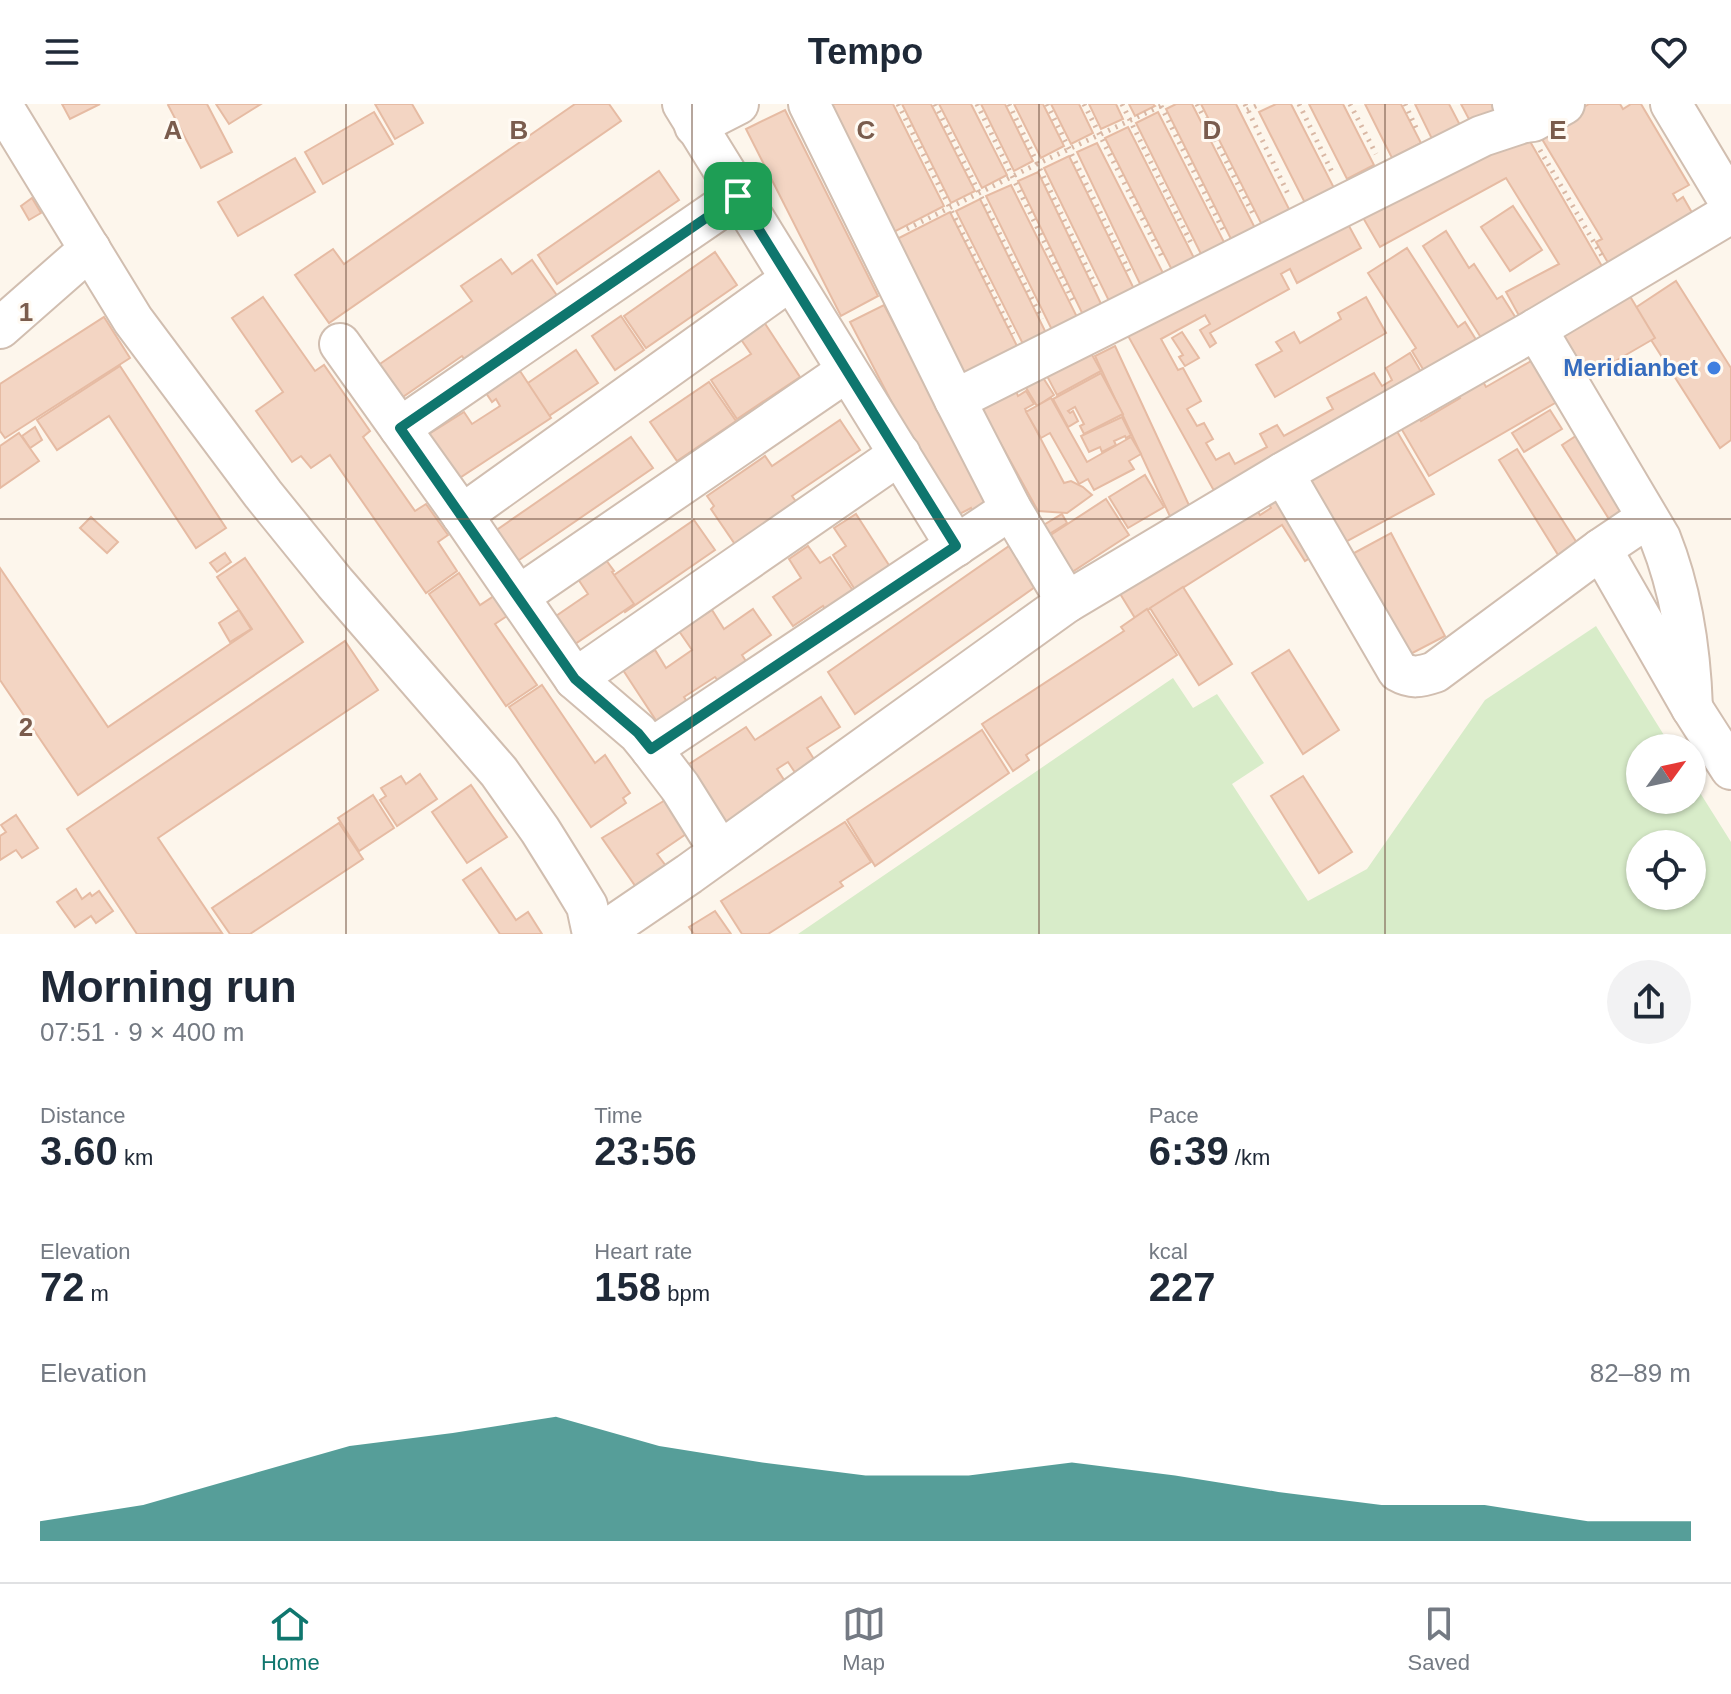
<!DOCTYPE html>
<html lang="en">
<head>
<meta charset="utf-8">
<style>
	:root { --surface:#fff; --page:#f2f2f3; --text:#1f2937; --muted:#747a83; --line:#e0e1e3; --accent:#0f766e }
	body { margin:0; font-family:Helvetica,sans-serif; background:var(--page); color:var(--text); height:100vh; display:flex; flex-direction:column; font-size:30px; white-space:nowrap }
	* { box-sizing:border-box; margin:0 }
	p { font-size:26px; color:var(--muted) }
	.icon { flex:none; width:44px; height:44px; fill:none; stroke:currentColor; stroke-width:2; stroke-linecap:round; stroke-linejoin:round }
	.map { position:relative; height:830px; overflow:hidden }
	.details { display:flex; flex-direction:column; background:var(--surface); flex:1 }
	.details>* { flex:none }
	.needle { width:52px; rotate:57deg }
	.tools { position:absolute; left:1626px; top:630px; display:grid; gap:16px }
	.tools a { display:grid; place-items:center; width:80px; height:80px; border-radius:50%; background:var(--surface); box-shadow:0 2px 6px #0004; font-size:40px }
	.pin { position:absolute; display:grid; place-items:center; width:68px; height:68px; color:#fff; margin:-34px; border-radius:16px; box-shadow:0 4px 12px #0006 }
	.round { display:grid; place-items:center; flex:none; width:84px; height:84px; border-radius:42px; background:var(--page) }
	.summary { display:flex; align-items:center; justify-content:space-between; height:136px; padding:0 40px }
	h1 { font-size:44px; font-weight:800; line-height:60px }
	.stats { display:grid; grid-template-columns:repeat(3,1fr); gap:12px; height:136px; padding:8px 40px }
	.stats div { display:grid; align-content:center }
	.stats b { font-size:40px; font-weight:800 }
	.stats small { font-size:22px; font-weight:400 }
	.stats p { font-size:22px }
	.chart { height:224px; padding:16px 40px }
	.chart p { display:flex; justify-content:space-between }
	.chart svg { width:100%; height:144px; margin-top:8px; fill:var(--accent); opacity:.7 }
	header { display:flex; justify-content:space-between; align-items:center; height:104px; padding:0 40px; background:var(--surface); font-size:36px; font-weight:800 }
	.dock { display:flex; justify-content:space-around; align-items:center; height:112px; border-top:2px solid var(--line); background:var(--surface); font-size:22px; color:var(--muted) }
	.dock a { display:grid; justify-items:center; gap:4px }
	.dock .selected { color:var(--accent) }
	.map>svg:first-child { display:block }
	.green { fill:#d8ecc9; fill-rule:evenodd }
	.building { fill:#f3d5c3; stroke:#e6bba3; stroke-width:2 }
	.lines { fill:none; stroke-linecap:round; stroke-linejoin:round }
	.minor-casing { stroke:#d1beb0; stroke-width:44 }
	.path { stroke:#d9b8a5; stroke-width:5; stroke-dasharray:2 6; stroke-linecap:butt }
	.minor { stroke:#fff; stroke-width:40 }
	.route-casing { stroke:#fff; stroke-width:16 }
	.route { stroke:#0f766e; stroke-width:10 }
	.grid { fill:none; stroke:#7a5c4d; stroke-width:2; stroke-opacity:0.55 }
	.shop-dot { fill:#3f7fe0; stroke:#fffaf3; stroke-width:3 }
	.labels { text-anchor:middle; stroke-width:6; stroke-linejoin:round; paint-order:stroke }
	.shop-label { font-size:24px; font-weight:bold; fill:#366cbe; stroke:#fffaf3; text-anchor:end }
	.grid-label { font-size:26px; text-anchor:middle; font-weight:bold; fill:#7a5c4d; stroke:#fffaf3; stroke-width:6; stroke-linejoin:round; paint-order:stroke }
</style>
</head>
<body>
<header><svg class="icon" aria-label="menu" viewBox="0 0 24 24"><path d="M4 6h16M4 12h16M4 18h16"/></svg>Tempo<svg class="icon" aria-label="heart" viewBox="0 0 24 24"><path d="M12 20l-8-8c-3-5 5-10 8-4 3-6 11-1 8 4z"/></svg></header>
<div class="map">
<svg width="1731" height="830" viewBox="0 0 1731 830">
	<rect width="100%" height="100%" fill="#fdf6ec"/>
	<path class="green" d="M1596 522 1672 644H1640V696H1692V676L1731 738V830H798L1173 574 1193 604 1217 590 1264 659 1232 680 1308 797 1367 765 1485 596ZM1640 740H1692V792H1640Z"/>
	<g class="building">
		<path d="M62 0H100L70 15Z"/>
		<path d="M169 0H207L232 48 201 64 168 1Z"/>
		<path d="M216 0H261L229 20Z"/>
		<path d="M375 0H412L423 19 395 35Z"/>
		<path d="M575 0H609L621 17 329 219 295 171 333 145 344 160Z"/>
		<path d="M824 0H893L944 102 890 130Z"/>
		<path d="M902 0H931L975 87 951 99Z"/>
		<path d="M939 0H971L1007 71 982 84Z"/>
		<path d="M981 0H1005L1033 57 1014 67Z"/>
		<path d="M1014 0H1043L1064 42 1041 54Z"/>
		<path d="M1051 0H1079L1093 29 1071 40Z"/>
		<path d="M1089 0H1116L1123 15 1101 25Z"/>
		<path d="M1129 0H1153L1155 2 1135 12Z"/>
		<path d="M1176 0H1192L1258 130 1234 141 1166 5Z"/>
		<path d="M1201 0H1236L1293 113 1265 127Z"/>
		<path d="M1276 0H1291L1334 84 1305 99 1259 8Z"/>
		<path d="M1309 0H1343L1374 61 1347 75Z"/>
		<path d="M1365 0H1401L1421 39 1392 54Z"/>
		<path d="M1415 0H1449L1461 23 1433 37Z"/>
		<path d="M1461 0H1499L1501 4 1471 19Z"/>
		<path d="M1589 0H1620L1623 5 1631 0H1641L1689 81 1673 90 1677 97 1683 93 1698 119 1611 164 1596 138 1602 135 1539 30Z"/>
		<path d="M785 6 878 192 841 212 746 25Z"/>
		<path d="M374 8 393 40 323 80 305 48Z"/>
		<path d="M1158 8 1227 144 1204 156 1136 19Z"/>
		<path d="M1128 23 1197 160 1175 172 1105 34Z"/>
		<path d="M1524 27 1607 171 1523 219 1506 188 1559 160 1506 74 1380 143 1362 112Z"/>
		<path d="M1097 39 1165 173 1142 184 1077 48Z"/>
		<path d="M1069 52 1136 189 1111 201 1044 64Z"/>
		<path d="M295 54 315 88 238 132 218 98Z"/>
		<path d="M659 67 679 96 557 180 538 151Z"/>
		<path d="M1038 68 1104 206 1085 215 1018 77Z"/>
		<path d="M1011 81 1079 217 1054 230 986 92Z"/>
		<path d="M32 94 41 109 29 116 21 102Z"/>
		<path d="M980 95 1048 233 1025 244 956 107Z"/>
		<path d="M1513 102 1542 146 1510 167 1481 123Z"/>
		<path d="M950 108 1020 248 966 276 895 136Z"/>
		<path d="M1343 111 1361 144 1297 179 1290 165 1281 170 1289 185 1210 229 1216 239 1210 243 1200 226 1210 220 1205 211 1161 235 1178 266 1183 264 1201 297 1187 305 1197 322 1204 319 1213 335 1206 339 1216 356 1229 349 1235 360 1267 343 1260 330 1277 321 1284 332 1333 305 1327 294 1374 269 1382 282 1392 276 1386 264 1410 249 1427 278 1218 394 1127 230Z"/>
		<path d="M1446 127 1469 164 1474 160 1497 195 1502 192 1519 219 1485 240 1423 142Z"/>
		<path d="M1407 144 1458 223 1465 218 1480 242 1429 275 1412 247 1416 244 1368 169Z"/>
		<path d="M715 148 737 181 646 244 624 212Z"/>
		<path d="M501 155 512 170 532 156 563 200 471 264 462 252 397 297 374 264 472 197 461 182Z"/>
		<path d="M1676 177 1731 264V336L1720 344 1632 206Z"/>
		<path d="M1628 189 1655 234 1581 277 1555 233Z"/>
		<path d="M263 193 315 267 324 261 370 327 363 333 415 407 426 400 448 431 438 438 457 467 426 489 330 351 311 364 301 352 292 358 256 307 283 288 232 214Z"/>
		<path d="M1366 193 1386 229 1275 293 1256 261 1282 247 1276 238 1294 228 1300 239 1341 215 1338 209Z"/>
		<path d="M884 201 990 403 974 411 971 404 952 414 850 218Z"/>
		<path d="M621 212 644 246 615 266 592 232Z"/>
		<path d="M104 213 130 254 5 334 0 327V280Z"/>
		<path d="M762 215 800 273 737 315 711 276 751 250 738 231Z"/>
		<path d="M1182 228 1199 254 1185 262 1179 253 1183 251 1172 234Z"/>
		<path d="M1115 242 1194 412 1174 421 1095 252Z"/>
		<path d="M576 246 598 279 534 322 512 290Z"/>
		<path d="M1091 249 1101 267 1057 291 1047 272Z"/>
		<path d="M1538 253 1562 295 1429 372 1398 319 1417 309 1421 317 1460 294 1457 288 1481 274 1486 283Z"/>
		<path d="M120 262 226 424 196 444 109 312 57 346 37 316Z"/>
		<path d="M520 267 551 314 458 375 429 330 464 308 472 320 500 302 496 295 492 298 486 289Z"/>
		<path d="M1101 269 1123 310 1084 330 1080 322 1084 320 1075 303 1068 307 1070 309 1073 307 1078 317 1068 323 1053 295Z"/>
		<path d="M1042 272 1054 291 1037 302 1025 282Z"/>
		<path d="M709 278 736 317 677 357 650 318Z"/>
		<path d="M1016 287 1018 292 1026 287 1034 300 1025 305 1064 379 1071 377 1083 383 1092 391 1067 409 1038 407 1001 340 995 344 974 307 991 297 993 300Z"/>
		<path d="M1051 294 1087 358 1131 333 1141 350 1129 357 1134 365 1094 386 1088 375 1079 380 1050 329 1041 334 1026 308Z"/>
		<path d="M1550 306 1562 325 1524 348 1512 329Z"/>
		<path d="M1122 313 1131 331 1126 334 1125 332 1114 337 1116 341 1102 348 1100 343 1089 348 1081 332Z"/>
		<path d="M840 316 860 346 792 392 805 410 743 452 711 405 714 402 707 392 765 352 772 362Z"/>
		<path d="M35 323 42 336 30 344 22 332Z"/>
		<path d="M1395 324 1434 390 1340 441 1295 379Z"/>
		<path d="M1582 328 1629 402 1609 415 1562 341Z"/>
		<path d="M19 329 39 357 0 384V342Z"/>
		<path d="M631 333 653 364 506 465 485 434Z"/>
		<path d="M1517 345 1584 450 1565 462 1499 356Z"/>
		<path d="M1145 371 1164 403 1128 424 1109 393Z"/>
		<path d="M1287 385 1324 445 1305 457 1282 421 1135 514 1119 488 1255 403 1260 411 1271 404 1267 397Z"/>
		<path d="M1106 395 1129 431 1069 470 1046 434Z"/>
		<path d="M856 410 894 469 859 492 833 451 846 442 834 424Z"/>
		<path d="M1062 410 1067 419 1038 437 1032 428Z"/>
		<path d="M91 413 118 438 107 449 80 424Z"/>
		<path d="M694 416 715 446 625 508 604 478Z"/>
		<path d="M1391 429 1445 532 1401 555 1343 455Z"/>
		<path d="M808 442 820 459 830 453 856 491 828 510 823 502 793 522 773 493 801 474 789 455Z"/>
		<path d="M1009 442 1035 483 855 610 828 568Z"/>
		<path d="M225 449 231 458 217 468 210 459Z"/>
		<path d="M245 454 303 538 78 691 0 576V464L108 623 252 525 217 473Z"/>
		<path d="M606 456 614 467 612 468 634 500 575 540 556 512 588 490 578 475Z"/>
		<path d="M459 469 480 501 494 492 507 512 495 520 537 581 506 602 429 490Z"/>
		<path d="M1183 483 1232 560 1199 581 1150 504Z"/>
		<path d="M753 505 771 531 742 551 751 565 723 583 715 573 684 593 691 604 661 624 623 566 655 546 666 564 692 546 679 527 712 506 724 525Z"/>
		<path d="M1147 505 1177 551 1026 651 1029 656 1013 667 982 620 1124 527 1121 523Z"/>
		<path d="M239 506 251 525 230 538 219 519Z"/>
		<path d="M345 537 378 586 158 734 222 829 137 830 67 725Z"/>
		<path d="M1289 546 1339 626 1303 650 1252 569Z"/>
		<path d="M542 581 595 659 605 651 630 689 623 694 626 699 591 723 509 603Z"/>
		<path d="M821 593 840 623 807 644 817 660 798 673 788 658 777 665 788 682 723 725 683 664 746 623 755 636Z"/>
		<path d="M982 626 1009 669 875 762 847 716Z"/>
		<path d="M420 670 437 695 397 722 380 696 386 692 381 684 401 672 406 680Z"/>
		<path d="M1303 672 1352 748 1319 769 1271 692Z"/>
		<path d="M471 681 507 733 467 759 432 708Z"/>
		<path d="M373 691 394 724 359 747 338 714Z"/>
		<path d="M667 695 689 728 657 750 666 762 636 783 602 734Z"/>
		<path d="M16 711 38 744 22 754 16 746 0 756V732L6 728 1 721Z"/>
		<path d="M845 718 871 758 840 778 843 782 768 830H742L721 797Z"/>
		<path d="M339 719 363 755 250 830H230L212 804Z"/>
		<path d="M481 764 516 816 528 808 542 830H500L463 776Z"/>
		<path d="M76 785 82 795 90 789 92 792 99 787 113 807 96 819 91 812 75 823 57 798Z"/>
		<path d="M715 807 731 830H694L689 823Z"/>
	</g>
	<g class="lines">
		<g class="minor-casing">
			<g id="minor">
				<path d="M1 0 133 216 263 390 335 479 499 668 540 726 570 774 587 802 593 830"/>
				<path d="M683 0 956 442"/>
				<path d="M809 0 955 296 1011 405 1067 498"/>
				<path d="M1671 0 1731 100"/>
				<path d="M1524 18 1533 17 1564 0"/>
				<path d="M695 22 738 0"/>
				<path d="M0 224 90 145"/>
				<path d="M1536 225 1660 434C1682 489 1690 545 1692 604"/>
				<path d="M340 240 462 411 575 575 638 629 651 645 680 683 720 747"/>
				<path d="M955 296 1482 32 1524 18 1513 0"/>
				<path d="M400 324 738 92"/>
				<path d="M1283 369 1398 567C1412 575 1420 573 1435 568L1601 445 1647 414"/>
				<path d="M462 411 790 176"/>
				<path d="M1601 445 1692 604 1731 665"/>
				<path d="M519 492 847 267"/>
				<path d="M575 575 900 350"/>
				<path d="M651 645 1011 405"/>
				<path d="M601 830 689 770 1067 498 1283 369 1536 225 1731 109"/>
			</g>
		</g>
		<g class="path">
			<path d="M898 0 1013 230"/>
			<path d="M935 0 1042 215"/>
			<path d="M977 0 1074 199"/>
			<path d="M1009 0 1098 187"/>
			<path d="M1047 0 1131 171"/>
			<path d="M1084 0 1163 155"/>
			<path d="M1122 0 1192 141"/>
			<path d="M1197 0 1253 110"/>
			<path d="M1245 0 1289 92"/>
			<path d="M1299 0 1333 70"/>
			<path d="M1350 0 1376 50"/>
			<path d="M1405 0 1418 28"/>
			<path d="M1161 2 1223 126"/>
			<path d="M1247 6 1260 0"/>
			<path d="M1540 46 1602 152"/>
			<path d="M907 125 1037 60 1165 0"/>
		</g>
		<use href="#minor" class="minor"/>
	</g>
	<g class="lines">
		<g class="route-casing">
			<path id="route" d="M738 92 956 442 651 645 638 629 575 575 400 324Z"/>
		</g>
		<use href="#route" class="route"/>
	</g>
	<path class="grid" d="M346 0V830M692 0V830M1039 0V830M1385 0V830M0 415H1731"/>
	<circle class="shop-dot" cx="1714" cy="264" r="8"/>
	<g class="labels">
		<g class="shop-label">
			<text x="1698" y="272">Meridianbet</text>
		</g>
	</g>
	<g class="grid-label">
		<text x="173" y="35">A</text>
		<text x="519" y="35">B</text>
		<text x="866" y="35">C</text>
		<text x="1212" y="35">D</text>
		<text x="1558" y="35">E</text>
		<text x="26" y="217">1</text>
		<text x="26" y="632">2</text>
	</g>
</svg>
<div class="tools">
<a><svg class="needle" viewBox="-14 -14 28 28"><path d="M0-13l5 13h-10z" fill="#e53935"/><path d="M0 13l5-13h-10z" fill="#747a83"/></svg></a>
<a><svg class="icon" aria-label="locate" viewBox="0 0 24 24"><circle cx="12" cy="12" r="6"/><path d="M12 2v4M12 18v4M2 12h4M18 12h4"/></svg></a>
</div>
<div class="pin" style="left:738px;top:92px;background:#1e9e55"><svg class="icon" aria-label="arrive" viewBox="0 0 24 24"><path d="M6 21V4h12l-3 4 3 4H6"/></svg></div>
</div>
<section class="details">
<div class="summary"><div><h1>Morning run</h1><p>07:51 · 9 × 400 m</p></div><a class="round"><svg class="icon" aria-label="share" viewBox="0 0 24 24"><path d="M12 15V3M7 8l5-5 5 5M5 13v7h14v-7"/></svg></a></div>
<div class="stats">
<div><p>Distance</p><b>3.60<small> km</small></b></div>
<div><p>Time</p><b>23:56</b></div>
<div><p>Pace</p><b>6:39<small> /km</small></b></div>
</div>
<div class="stats">
<div><p>Elevation</p><b>72<small> m</small></b></div>
<div><p>Heart rate</p><b>158<small> bpm</small></b></div>
<div><p>kcal</p><b>227</b></div>
</div>
<div class="chart"><p><span>Elevation</span>82–89 m</p>
<svg viewBox="0 0 160 44" preserveAspectRatio="none"><path d="M0 44V38L10 33L20 24L30 15L40 11L50 6L60 15L70 20L80 24L90 24L100 20L110 24L120 29L130 33L140 33L150 38L160 38V44z"/></svg>
</div>
</section>
<nav class="dock">
<a class="selected"><svg class="icon" aria-label="home" viewBox="0 0 24 24"><path d="M3 11l9-7 9 7M6 9v11h12V9"/></svg>Home</a>
<a><svg class="icon" aria-label="map" viewBox="0 0 24 24"><path d="M3 6l6-2 6 2 6-2v14l-6 2-6-2-6 2zM9 4v14M15 6v14"/></svg>Map</a>
<a><svg class="icon" aria-label="saved" viewBox="0 0 24 24"><path d="M7 4h10v16l-5-4-5 4z"/></svg>Saved</a>
</nav>
</body>
</html>
